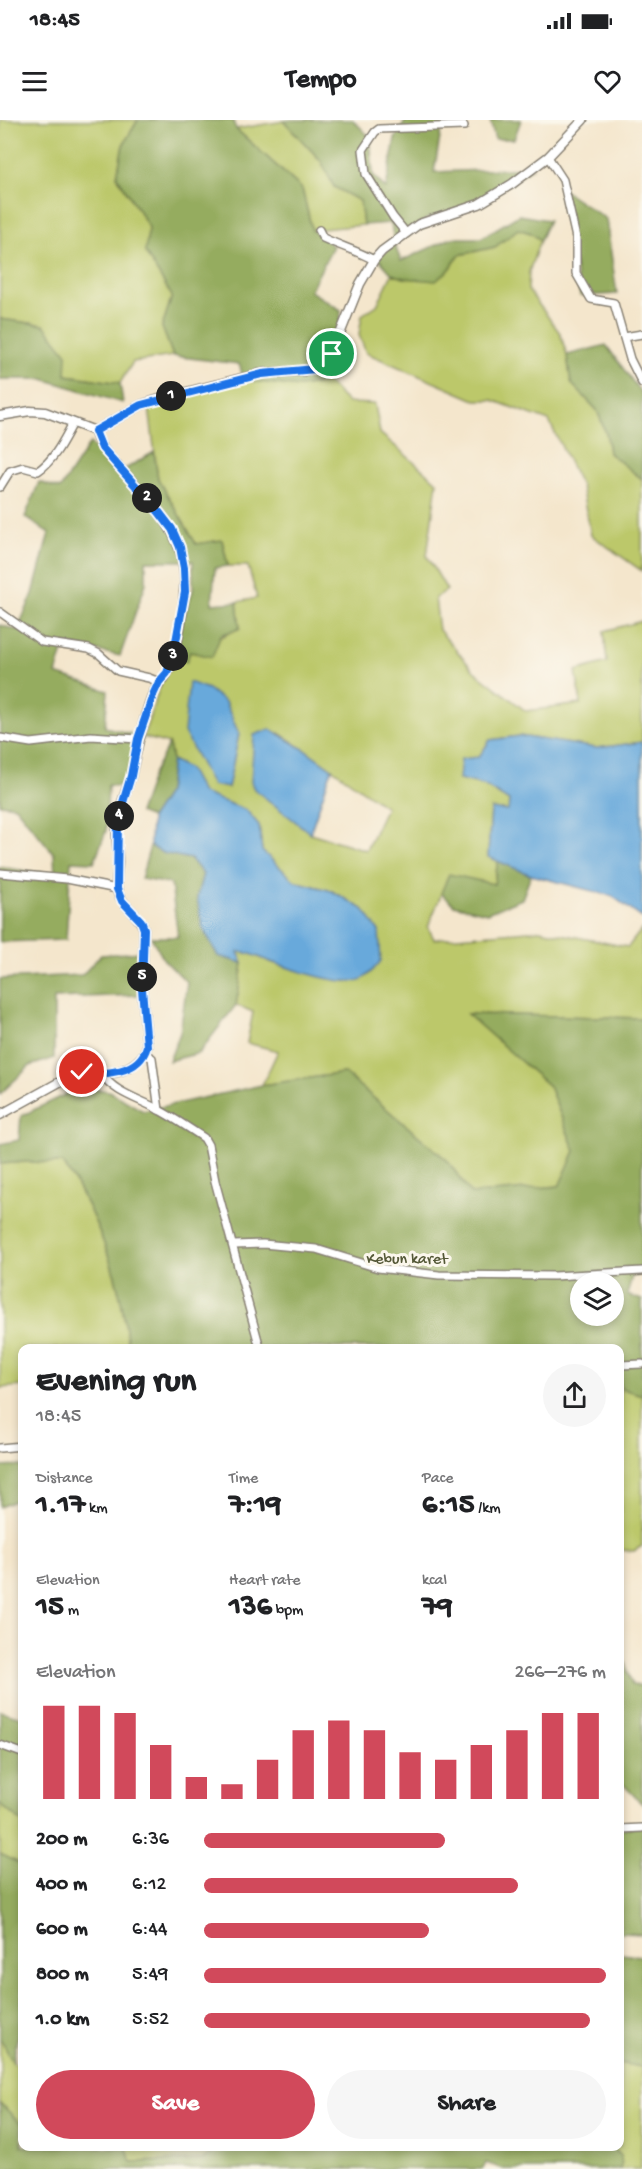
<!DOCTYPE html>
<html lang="en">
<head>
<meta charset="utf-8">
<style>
	:root { --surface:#fff; --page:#f6f6f6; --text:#202124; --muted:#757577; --accent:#d1495b }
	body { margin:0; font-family:"Gochi Hand",sans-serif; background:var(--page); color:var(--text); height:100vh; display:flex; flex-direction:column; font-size:22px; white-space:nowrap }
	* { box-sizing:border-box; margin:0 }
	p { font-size:20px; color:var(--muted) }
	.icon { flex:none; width:33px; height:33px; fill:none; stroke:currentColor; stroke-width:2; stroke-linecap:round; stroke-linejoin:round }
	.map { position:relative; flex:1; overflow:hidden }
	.sheet { position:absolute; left:18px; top:1224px; width:606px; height:807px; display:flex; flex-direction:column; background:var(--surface); border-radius:12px; box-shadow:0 3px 9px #0003 }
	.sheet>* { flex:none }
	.tools { position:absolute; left:570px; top:1152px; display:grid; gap:12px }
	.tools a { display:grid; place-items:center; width:54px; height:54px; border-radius:50%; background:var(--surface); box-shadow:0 3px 9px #0003; font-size:30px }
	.pin { position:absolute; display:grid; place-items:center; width:51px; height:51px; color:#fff; margin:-26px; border:3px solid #fff; border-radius:50%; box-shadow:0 2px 6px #0007 }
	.km { position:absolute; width:30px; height:30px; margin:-15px; border-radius:50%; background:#222; color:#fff; font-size:16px; line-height:30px; text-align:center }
	.round { display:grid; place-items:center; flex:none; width:63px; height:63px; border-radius:32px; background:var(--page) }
	.head { display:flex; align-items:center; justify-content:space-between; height:102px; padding:0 18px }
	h1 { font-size:33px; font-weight:700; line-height:45px }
	.metrics { display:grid; grid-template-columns:repeat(3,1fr); gap:9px; height:102px; padding:6px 18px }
	.metrics div { display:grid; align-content:center }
	.metrics b { font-size:30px; font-weight:700 }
	.metrics small { font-size:16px; font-weight:400 }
	.metrics p { font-size:16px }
	.chart { height:168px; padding:12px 18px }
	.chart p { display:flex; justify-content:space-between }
	.chart svg { width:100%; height:108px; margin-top:6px; stroke:var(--accent); stroke-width:6 }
	.cta { display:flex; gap:12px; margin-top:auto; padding:12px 18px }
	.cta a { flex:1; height:69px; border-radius:36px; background:var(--accent); color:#fff; font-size:24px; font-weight:700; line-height:69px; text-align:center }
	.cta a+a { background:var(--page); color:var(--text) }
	ul { padding:0 18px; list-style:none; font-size:20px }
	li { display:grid; grid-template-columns:96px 72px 1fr; align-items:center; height:45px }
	li i { height:15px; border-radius:8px; background:var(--accent) }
	.status { display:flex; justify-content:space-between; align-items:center; height:42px; padding:0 30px; background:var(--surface); direction:ltr }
	.status svg { height:16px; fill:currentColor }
	header { display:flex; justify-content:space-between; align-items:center; height:78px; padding:0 18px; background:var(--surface); font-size:27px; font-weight:700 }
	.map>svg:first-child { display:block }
	.green { fill:#bcc86a; stroke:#6c7243; stroke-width:1.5; fill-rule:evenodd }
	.forest { fill:#95ac5e; stroke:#58643d; stroke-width:1.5; fill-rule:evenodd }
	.water { fill:#68a9db; stroke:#42627c; stroke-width:1.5 }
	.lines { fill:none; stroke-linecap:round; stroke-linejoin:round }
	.minor-casing { stroke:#888174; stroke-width:10 }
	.tertiary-casing { stroke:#888174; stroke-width:11 }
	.minor { stroke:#fff; stroke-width:7 }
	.tertiary { stroke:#fff; stroke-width:8 }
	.route-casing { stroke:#fff; stroke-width:12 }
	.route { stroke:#1a73e8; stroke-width:8 }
	.labels { text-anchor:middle; stroke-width:6; stroke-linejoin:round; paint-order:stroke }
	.park-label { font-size:16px; fill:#545837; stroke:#fbf7ec }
</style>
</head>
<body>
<div class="status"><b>18:45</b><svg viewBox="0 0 49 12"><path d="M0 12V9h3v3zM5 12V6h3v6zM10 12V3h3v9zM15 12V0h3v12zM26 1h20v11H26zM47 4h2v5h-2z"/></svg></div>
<header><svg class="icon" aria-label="menu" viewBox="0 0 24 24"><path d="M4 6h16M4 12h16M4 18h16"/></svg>Tempo<svg class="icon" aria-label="heart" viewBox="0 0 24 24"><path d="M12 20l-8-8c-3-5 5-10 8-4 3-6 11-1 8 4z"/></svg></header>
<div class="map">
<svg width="642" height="2049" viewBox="0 0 642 2049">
	<rect width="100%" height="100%" fill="#fbf7ec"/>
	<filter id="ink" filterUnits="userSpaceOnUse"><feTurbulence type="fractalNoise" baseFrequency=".0167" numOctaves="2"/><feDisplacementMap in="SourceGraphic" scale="12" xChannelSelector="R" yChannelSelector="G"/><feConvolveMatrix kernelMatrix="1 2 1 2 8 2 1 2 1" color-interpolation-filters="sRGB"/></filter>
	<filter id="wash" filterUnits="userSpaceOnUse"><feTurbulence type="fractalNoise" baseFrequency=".008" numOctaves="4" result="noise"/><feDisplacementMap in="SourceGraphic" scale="24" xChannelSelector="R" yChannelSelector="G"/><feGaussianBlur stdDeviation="1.35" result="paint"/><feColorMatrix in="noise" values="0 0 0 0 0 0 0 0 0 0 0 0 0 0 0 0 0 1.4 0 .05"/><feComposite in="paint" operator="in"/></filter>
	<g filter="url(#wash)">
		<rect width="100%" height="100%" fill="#f4e6cc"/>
		<g class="green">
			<path d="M0 0H138L123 25 117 56 149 107 145 132 172 176 162 207 173 236 133 242 120 263 66 255 44 205 0 199Z"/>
			<path d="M284 1 321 41 334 67 360 81 363 105 312 110 302 69 236 9Z"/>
			<path d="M518 109 531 113 540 120 529 152 528 170 560 213 567 235 571 263 597 290 607 316 609 333 642 359V451L591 415 581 366 549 301 492 280H475L366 233 359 215 362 195 377 185 392 154 404 158 450 149 459 135 495 127Z"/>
			<path d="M244 260 300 267 327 262 348 283 375 284 380 313 437 362 427 436 447 470 435 478 439 510 474 551 526 591 581 584 576 551 607 542 604 511 642 501V622L597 628 519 616 490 620 479 637 459 659 484 665 509 680V691L491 689 488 736 498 741 494 765 449 755 428 807 434 819 540 810 628 827 642 809V898L468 894 549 966 575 1031 560 1066 471 1074 447 1040 344 953 262 965 278 931 247 923 253 892 236 885 243 844 238 831C252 832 261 839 273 843 298 850 325 859 351 862L379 811 363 789 332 771 295 761 262 731 259 705 246 690 202 673 189 649 172 640 169 624 143 617 170 536 190 532 240 508 237 482 257 478 248 446H228L222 420 196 424 158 359 149 287ZM225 582 239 614 228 668 212 665ZM279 613 307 631 386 687 366 730 310 713 286 692Z"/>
			<path d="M26 1042 63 1043C99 1097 123 1164 128 1228H22V1266L0 1268V1044Z"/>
			<path d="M620 1268 642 1275V1426L634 1431 620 1430Z"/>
			<path d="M0 1684 22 1702V1747L17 1742 0 1734Z"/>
			<path d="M0 1918 13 1942 22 1946V2005L0 1983Z"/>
			<path d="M620 1943 642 1947 641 2049H620L621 2036 611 2027 620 2026Z"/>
			<path d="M126 2027H220L202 2040 131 2042Z"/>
		</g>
		<g class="forest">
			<path d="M138 0H233L236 9 302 69 312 110 333 126 310 171 341 190 339 224 327 262 300 267 244 260 239 244 173 236 162 207 172 176 145 132 149 107 117 56 123 25Z"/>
			<path d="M291 0H353L370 17 373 55 386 69 395 19 406 0H443L434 52 532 48 480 83 428 98 394 123 401 141 451 118H481L519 95 549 100 540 120 531 113 518 109 495 127 459 135 450 149 436 161 404 158 392 154 377 137 394 122 391 103 363 105 360 81 334 67 321 41 284 1Z"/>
			<path d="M490 0H521L514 19H495Z"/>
			<path d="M562 69 606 99 617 174 580 176Z"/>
			<path d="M0 199 44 205 67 234 66 255 120 263 123 283 43 259H0Z"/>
			<path d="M606 225 642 274V359L609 333 607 316 597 290 571 263 567 235Z"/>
			<path d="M90 323 117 354 154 332 158 359 196 424 222 420 228 446 215 448 212 484 237 482 240 508 221 515 212 537 190 532 187 541 170 536 193 470V441H146V463L120 536 65 524 56 554 108 571 105 607 143 617 125 667 108 665 106 711 94 742 71 741 66 820 0 822V747L55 755 54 734 15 686 0 684V505L17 510 33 474 49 413 25 397 39 362 60 369Z"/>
			<path d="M169 624 172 640 168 672 151 698 139 693 153 654Z"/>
			<path d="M150 726 163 733 191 739 203 754 197 777 202 806 218 836 243 843 236 885 199 933 169 941 180 913 187 862 164 840 151 817H178L171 764 141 759Z"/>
			<path d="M498 741 531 755 522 779 487 793 454 785 441 773 449 754 494 764Z"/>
			<path d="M141 832 139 875 54 878V938L30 946 0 974V859L82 855 101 835Z"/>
			<path d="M467 894 642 898V1155L632 1156 627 1175 642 1180V1275L620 1268V1228H128C123 1164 99 1097 63 1043L26 1042 0 1044V1024L19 1020 21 996 81 967 109 971 143 991 262 965 344 953 447 1040 471 1074 559 1066 575 1031 549 966ZM580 1162H614V1196H580Z"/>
			<path d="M22 1346V1378L0 1387V1347Z"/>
			<path d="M620 1528 632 1565 642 1566V1684L620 1661Z"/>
			<path d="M0 1591 22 1597V1702L0 1684Z"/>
			<path d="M642 1706V1814L620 1813V1709Z"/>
			<path d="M0 1734 17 1742 22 1747V1890L13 1942 0 1918Z"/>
			<path d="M620 1834 642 1836V1947L620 1943Z"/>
			<path d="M0 1983 22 2005V2026L126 2027 132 2042 202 2040 220 2026H611L621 2036 620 2049H504L486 2043 483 2049H0Z"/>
		</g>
		<g class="water">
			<path d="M189 562 208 569 225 582 239 614 228 668 212 665 184 612Z"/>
			<path d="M270 609 307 631 332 649 310 713 254 669 251 662 254 615Z"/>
			<path d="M520 616 597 628 642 622V798L612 776 531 755 488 737 491 689 508 691 509 681 484 665 459 659 461 639 479 637 490 620Z"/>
			<path d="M172 640 189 649 202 673 246 690 259 705 262 731 295 761 332 771 363 789 379 811 381 841C376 847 370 854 364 858 348 869 292 849 274 843 261 839 252 832 238 832L243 843 218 836 202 806 197 777 203 754 191 739 163 733 150 726 151 698 168 672Z"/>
		</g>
	</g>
	<g filter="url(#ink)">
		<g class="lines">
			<g class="minor-casing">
				<g id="minor">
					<path d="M548 37 563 60 576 118V153L591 179 614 183 630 239 642 263"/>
					<path d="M319 110 323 118C340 126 358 131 374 140"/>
					<path d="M406 113 393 97 366 54 363 30 375 12 379 9 464 6"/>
					<path d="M624 217 642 214"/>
					<path d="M0 367 10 351 23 347 38 351C55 339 63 321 73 303"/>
					<path d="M0 492 42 522 89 529 99 534 118 551 149 558 159 562"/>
					<path d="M0 618 31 623 91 616 138 619"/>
					<path d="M0 753 67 759 117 769"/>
					<path d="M145 934 152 938 159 990"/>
					<path d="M102 954C114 973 140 979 159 990 174 998 189 1008 204 1018L208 1025 215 1061 260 1228"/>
					<path d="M234 1125 263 1124 316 1129 378 1148 439 1155 554 1156 642 1151"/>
					<path d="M620 1245 642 1244"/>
					<path d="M0 1328 22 1326"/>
					<path d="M0 1625 22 1633"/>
					<path d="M620 1709 642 1708"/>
				</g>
			</g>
			<g class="tertiary-casing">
				<g id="tertiary">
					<path d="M0 296 30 291 45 292 95 311"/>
					<path d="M0 995 74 954C84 951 93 955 104 954 121 953 143 944 147 926L142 869 144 809C139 793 120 786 117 768 116 759 118 749 118 741 118 727 115 713 118 700 120 685 127 670 131 656 137 629 142 602 152 576 156 567 162 562 167 554 179 534 186 474 184 451 181 407 145 376 117 345 108 335 98 325 95 311L141 285 163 278 262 253 304 251 323 245 332 234 360 164 374 140 382 131 419 104 479 84 512 64 548 37 583 0"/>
				</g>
			</g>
			<use href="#minor" class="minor"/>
			<use href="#tertiary" class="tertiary"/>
		</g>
	</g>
	<g class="lines" filter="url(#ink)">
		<g class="route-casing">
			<path id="route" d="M82 952C104 955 140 954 147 926L142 869 144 809 141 801 122 781 117 769 118 699 131 656 138 619 153 575 159 562 167 553 174 532 185 472 184 448 180 427 172 409 159 392 102 328 95 311 141 285 262 254 315 249 323 245 332 234"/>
		</g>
		<use href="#route" class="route"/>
	</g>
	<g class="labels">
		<g class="park-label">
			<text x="407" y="1143">Kebun karet</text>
		</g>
	</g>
</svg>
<div class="tools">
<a><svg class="icon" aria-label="layers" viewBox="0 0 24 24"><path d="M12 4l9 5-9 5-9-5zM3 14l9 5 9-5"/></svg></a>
</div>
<div class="pin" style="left:332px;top:234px;background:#1e9e55"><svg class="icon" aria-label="arrive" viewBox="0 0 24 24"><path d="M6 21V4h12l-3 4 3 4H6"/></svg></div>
<div class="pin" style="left:82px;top:952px;background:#d93025"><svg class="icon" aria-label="check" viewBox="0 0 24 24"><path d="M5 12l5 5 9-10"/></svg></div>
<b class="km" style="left:171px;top:276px">1</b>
<b class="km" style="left:147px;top:378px">2</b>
<b class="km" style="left:173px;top:536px">3</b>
<b class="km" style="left:119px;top:696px">4</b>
<b class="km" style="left:142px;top:857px">5</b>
<section class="sheet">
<div class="head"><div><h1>Evening run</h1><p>18:45</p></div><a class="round"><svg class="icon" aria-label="share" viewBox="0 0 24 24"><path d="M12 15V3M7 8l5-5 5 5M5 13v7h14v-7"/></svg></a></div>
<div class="metrics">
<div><p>Distance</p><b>1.17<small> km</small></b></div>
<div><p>Time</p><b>7:19</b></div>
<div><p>Pace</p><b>6:15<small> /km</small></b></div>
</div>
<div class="metrics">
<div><p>Elevation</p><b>15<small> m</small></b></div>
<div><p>Heart rate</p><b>136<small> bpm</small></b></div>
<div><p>kcal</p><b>79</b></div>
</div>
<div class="chart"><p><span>Elevation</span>266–276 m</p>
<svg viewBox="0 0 160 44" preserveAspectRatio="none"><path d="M5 44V6M15 44V6M25 44V9M35 44V22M45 44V35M55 44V38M65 44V28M75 44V16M85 44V12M95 44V16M105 44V25M115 44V28M125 44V22M135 44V16M145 44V9M155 44V9"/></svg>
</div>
<ul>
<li><b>200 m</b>6:36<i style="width:60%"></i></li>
<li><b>400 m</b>6:12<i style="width:78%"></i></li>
<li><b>600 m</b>6:44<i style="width:56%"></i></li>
<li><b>800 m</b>5:49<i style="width:100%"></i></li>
<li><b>1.0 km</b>5:52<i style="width:96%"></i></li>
</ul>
<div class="cta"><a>Save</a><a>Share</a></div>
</section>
</div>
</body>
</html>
